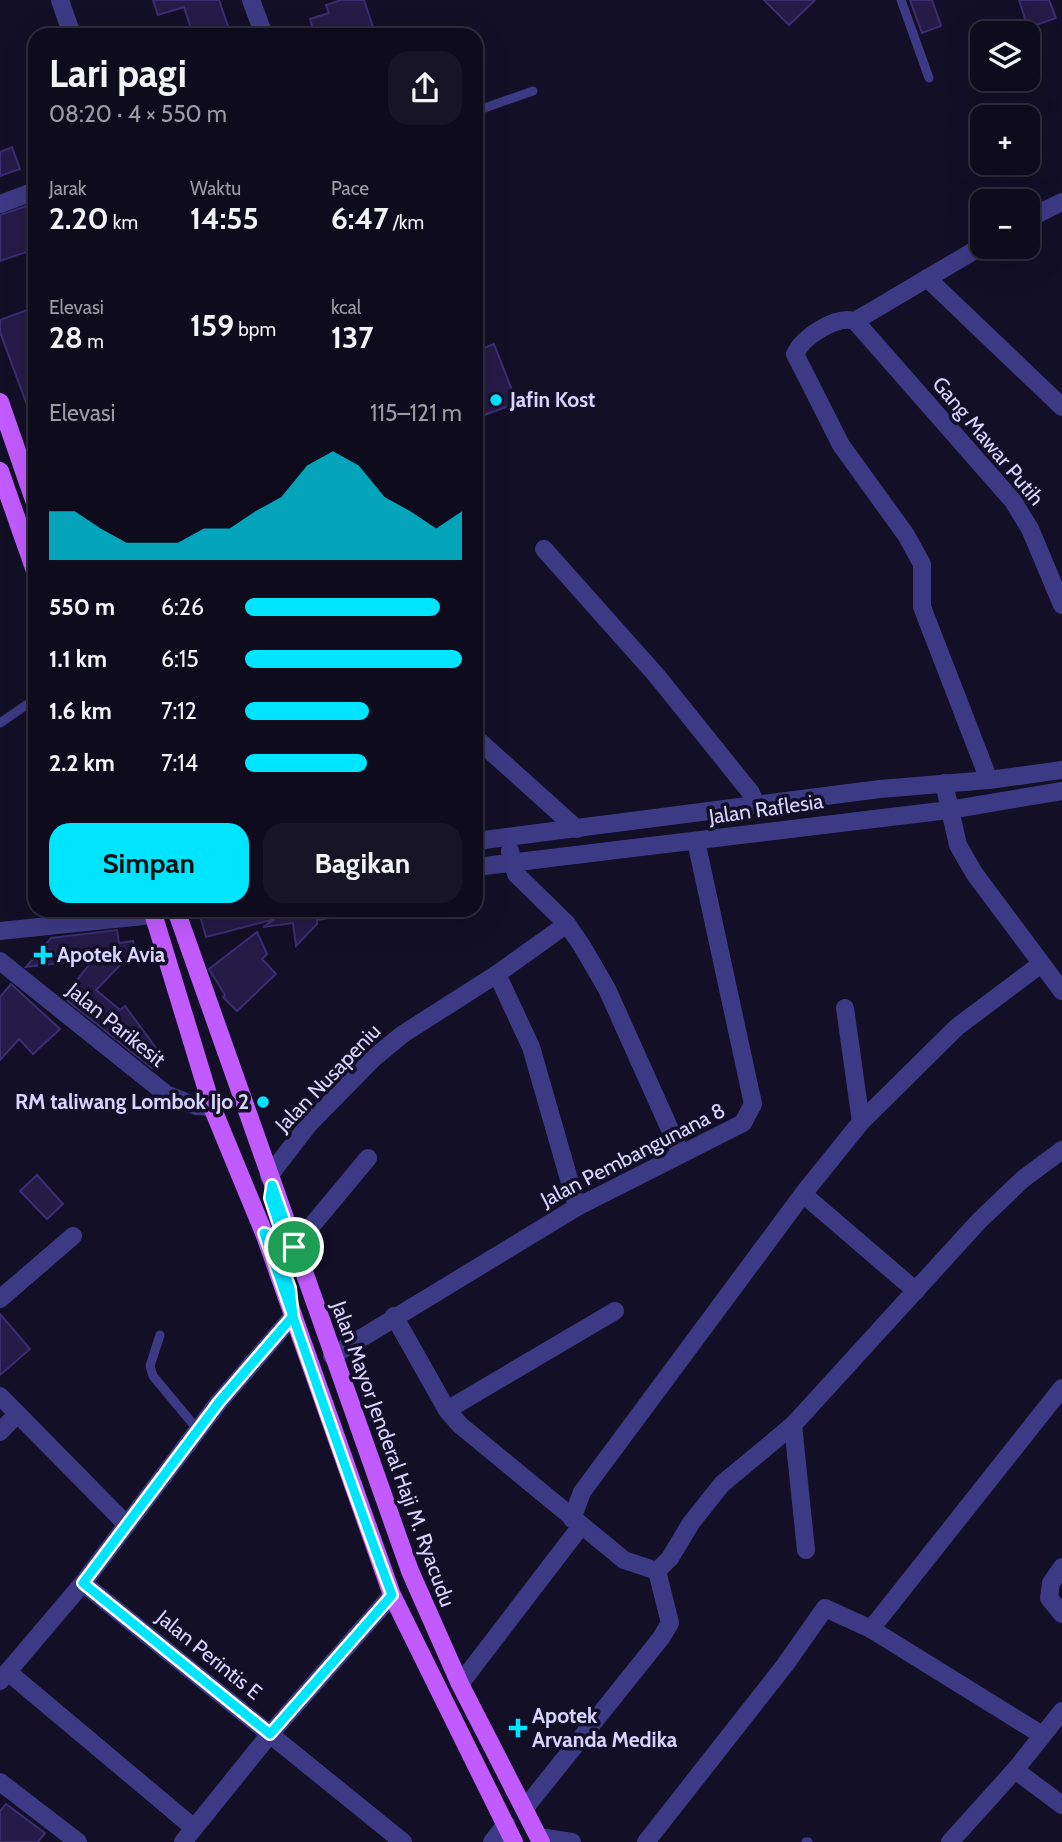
<!DOCTYPE html>
<html lang="id">
<head>
<meta charset="utf-8">
<style>
	:root { --surface:#0e0b1c; --page:#171425; --text:#f1f3f6; --muted:#9b9ba3; --line:#2e2b3b; --accent:#00e5ff }
	body { margin:0; font-family:Cabin,sans-serif; background:var(--page); color:var(--text); height:100vh; display:flex; flex-direction:column; font-size:26px; white-space:nowrap }
	* { box-sizing:border-box; margin:0 }
	p { font-size:23px; color:var(--muted) }
	.icon { flex:none; width:38px; height:38px; fill:none; stroke:currentColor; stroke-width:2; stroke-linecap:round; stroke-linejoin:round }
	.map { position:relative; flex:1; overflow:hidden }
	.drawer { position:absolute; left:28px; top:28px; width:455px; height:889px; display:flex; flex-direction:column; background:var(--surface); border-radius:21px; box-shadow:0 7px 28px #0002,0 0 0 2px var(--line) }
	.drawer>* { flex:none }
	.fabs { position:absolute; left:970px; top:21px; display:grid; gap:14px }
	.fabs a { display:grid; place-items:center; width:70px; height:70px; border-radius:14px; background:var(--surface); box-shadow:0 7px 28px #0002,0 0 0 2px var(--line); font-size:35px }
	.pin { position:absolute; display:grid; place-items:center; width:60px; height:60px; color:#fff; margin:-30px; border:4px solid #fff; border-radius:50%; box-shadow:0 2px 7px #0007 }
	.round { display:grid; place-items:center; flex:none; width:74px; height:74px; border-radius:21px; background:var(--page) }
	.overview { display:flex; align-items:center; justify-content:space-between; height:119px; padding:0 21px }
	h1 { font-size:38px; font-weight:700; line-height:52px }
	.metrics { display:grid; grid-template-columns:repeat(3,1fr); gap:10px; height:119px; padding:7px 21px }
	.metrics div { display:grid; align-content:center }
	.metrics b { font-size:30px; font-weight:700 }
	.metrics small { font-size:19px; font-weight:400 }
	.metrics p { font-size:19px }
	.chart { height:196px; padding:14px 21px }
	.chart p { display:flex; justify-content:space-between }
	.chart svg { width:100%; height:126px; margin-top:7px; fill:var(--accent); opacity:.7 }
	.action { display:flex; gap:14px; margin-top:auto; padding:14px 21px }
	.action a { flex:1; height:80px; border-radius:21px; background:var(--accent); color:#111; font-size:28px; font-weight:700; line-height:80px; text-align:center }
	.action a+a { background:var(--page); color:var(--text) }
	ul { padding:0 21px; list-style:none; font-size:23px }
	li { display:grid; grid-template-columns:112px 84px 1fr; align-items:center; height:52px }
	li i { height:18px; border-radius:9px; background:var(--accent) }
	.map>svg:first-child { display:block }
	.building { fill:#241b47; stroke:#3b2d73; stroke-width:2 }
	.lines { fill:none; stroke-linecap:round; stroke-linejoin:round }
	.service { stroke:#3d3a85; stroke-width:9 }
	.minor { stroke:#3d3a85; stroke-width:18 }
	.primary { stroke:#c25bff; stroke-width:18 }
	.route-casing { stroke:#fff; stroke-width:14 }
	.route { stroke:#00e5ff; stroke-width:9 }
	.poi-dot { fill:#00e5ff; stroke:#130f26; stroke-width:2.5 }
	.labels { text-anchor:middle; stroke-width:7; stroke-linejoin:round; paint-order:stroke }
	.poi-label { font-size:21px; font-weight:bold; fill:#d9d4ff; stroke:#130f26; text-anchor:start }
	.street-label { font-size:21px; fill:#d9d4ff; stroke:#130f26 }
</style>
</head>
<body>
<div class="map">
<svg width="1062" height="1842" viewBox="0 0 1062 1842">
	<rect width="100%" height="100%" fill="#130f26"/>
	<g class="building">
		<path d="M153 0H219L231 35H193L184 7 158 15Z"/>
		<path d="M341 0H364L373 27 364 30 366 35H315L310 19 329 13 326 5Z"/>
		<path d="M764 0H815L789 25Z"/>
		<path d="M910 0H932L941 26 922 33Z"/>
		<path d="M1019 0H1049L1056 18 1028 28Z"/>
		<path d="M12 147 20 169 0 176V152Z"/>
		<path d="M35 203V249L0 261V215Z"/>
		<path d="M35 307V421H33L0 332V320Z"/>
		<path d="M494 344 517 403 476 418V351Z"/>
		<path d="M212 910H330V918L317 920V924L296 946 293 923 263 927 275 919 206 937 199 912Z"/>
		<path d="M117 930 119 943 133 941 136 957 124 961 96 990 120 1010 125 1006 162 1056 152 1068 63 997 94 959 26 967 51 938Z"/>
		<path d="M257 932 267 954 262 959 276 974 237 1011 223 997 225 995 209 969Z"/>
		<path d="M11 984 60 1029 33 1054 19 1039 0 1060V997Z"/>
		<path d="M37 1175 63 1204 47 1219 20 1191Z"/>
		<path d="M0 1314 30 1349 0 1375Z"/>
		<path d="M6 1804 45 1833 38 1842H0V1811Z"/>
	</g>
	<g class="lines">
		<g class="service">
			<path d="M901 0 929 78"/>
			<path d="M476 111 533 91"/>
			<path d="M0 723 35 699"/>
			<path d="M160 1335 150 1366 153 1376 198 1430"/>
			<path d="M806 1842H808"/>
		</g>
		<g class="minor">
			<path d="M60 0 72 35"/>
			<path d="M251 0 264 35"/>
			<path d="M0 204 35 191"/>
			<path d="M1027 219 1062 202"/>
			<path d="M982 246 855 321C836 315 803 337 795 354L841 445 906 535 922 564V607L989 780"/>
			<path d="M927 278 1062 407"/>
			<path d="M855 321 1013 501 1030 529 1062 605"/>
			<path d="M544 549 657 676 751 793 757 806"/>
			<path d="M478 740 577 829"/>
			<path d="M944 783 958 845 974 873 1062 991"/>
			<path d="M476 841 880 789 989 780 1062 770"/>
			<path d="M510 851 516 874 567 924 582 946 607 989 681 1154"/>
			<path d="M476 867 949 810 1062 791"/>
			<path d="M0 931 153 915"/>
			<path d="M0 961 166 1094 196 1106 212 1107"/>
			<path d="M497 974 531 1047 577 1207"/>
			<path d="M845 1008 861 1122"/>
			<path d="M269 1176 309 1124 375 1057 403 1034 497 974 567 924"/>
			<path d="M803 1194 916 1291"/>
			<path d="M294 1247 368 1158"/>
			<path d="M0 1299 73 1236"/>
			<path d="M394 1316 447 1410 460 1425 624 1560 657 1571"/>
			<path d="M332 1356 577 1207 743 1123 753 1104 696 841"/>
			<path d="M0 1396 127 1525"/>
			<path d="M447 1410 615 1311"/>
			<path d="M793 1425 806 1550"/>
			<path d="M0 1432 17 1414"/>
			<path d="M572 1519 582 1492 803 1194 861 1122 957 1027 1041 964"/>
			<path d="M1062 1567 1051 1583 1049 1598 1062 1614"/>
			<path d="M83 1583 403 1842"/>
			<path d="M871 1629 1062 1388"/>
			<path d="M8 1672 194 1828"/>
			<path d="M0 1681 83 1583 219 1402 293 1316"/>
			<path d="M460 1684 581 1526"/>
			<path d="M1015 1770 1062 1805"/>
			<path d="M0 1782 78 1842"/>
			<path d="M525 1808 661 1638 670 1623 657 1571 670 1558 691 1523 722 1484 793 1425 979 1221 1023 1179 1062 1150"/>
			<path d="M539 1837 572 1842"/>
			<path d="M183 1842 270 1734 392 1595"/>
			<path d="M492 1842 506 1824"/>
			<path d="M646 1842 785 1665 825 1608 871 1629 1042 1735"/>
			<path d="M950 1842 1015 1770 1062 1711"/>
		</g>
		<g class="primary">
			<path d="M0 402 35 503"/>
			<path d="M0 471 35 571"/>
			<path d="M152 910 212 1107 264 1233 392 1595 514 1842"/>
			<path d="M176 910 410 1571 460 1684 541 1842"/>
		</g>
	</g>
	<g class="lines">
		<g class="route-casing">
			<path id="route" d="M294 1247 272 1185 270 1198 281 1231 275 1237 264 1233C306 1354 347 1475 392 1595L270 1734 83 1583 219 1402 293 1316 290 1288 278 1255 282 1247H294"/>
		</g>
		<use href="#route" class="route"/>
	</g>
	<g class="poi-dot">
		<circle cx="496" cy="400" r="7"/>
		<path d="M39.5 944.5h7v7h7v7h-7v7h-7v-7h-7v-7h7z"/>
		<circle cx="263" cy="1102" r="7"/>
		<path d="M514.5 1717.5h7v7h7v7h-7v7h-7v-7h-7v-7h7z"/>
	</g>
	<g class="labels">
		<g class="poi-label">
			<text x="510" y="407">Jafin Kost</text>
			<text x="57" y="962">Apotek Avia</text>
			<text x="249" y="1109" text-anchor="end">RM taliwang Lombok Ijo 2</text>
			<text x="532" y="1723">Apotek<tspan x="532" dy="24">Arvanda Medika</tspan></text>
		</g>
		<g class="street-label">
			<text transform="translate(988 441) rotate(50)" y="7">Gang Mawar Putih</text>
			<text transform="translate(766 809) rotate(-8)" y="7">Jalan Raflesia</text>
			<text transform="translate(116 1025) rotate(39)" y="7">Jalan Parikesit</text>
			<text transform="translate(328 1078) rotate(-46)" y="7">Jalan Nusapeniu</text>
			<text transform="translate(633 1155) rotate(-27)" y="7">Jalan Pembangunana 8</text>
			<text transform="translate(393 1454) rotate(70)" y="7">Jalan Mayor Jenderal Haji M. Ryacudu</text>
			<text transform="translate(209 1655) rotate(39)" y="7">Jalan Perintis E</text>
		</g>
	</g>
</svg>
<div class="fabs">
<a><svg class="icon" aria-label="layers" viewBox="0 0 24 24"><path d="M12 4l9 5-9 5-9-5zM3 14l9 5 9-5"/></svg></a>
<a>+</a>
<a>−</a>
</div>
<div class="pin" style="left:294px;top:1247px;background:#1e9e55"><svg class="icon" aria-label="arrive" viewBox="0 0 24 24"><path d="M6 21V4h12l-3 4 3 4H6"/></svg></div>
<section class="drawer">
<div class="overview"><div><h1>Lari pagi</h1><p>08:20 · 4 × 550 m</p></div><a class="round"><svg class="icon" aria-label="share" viewBox="0 0 24 24"><path d="M12 15V3M7 8l5-5 5 5M5 13v7h14v-7"/></svg></a></div>
<div class="metrics">
<div><p>Jarak</p><b>2.20<small> km</small></b></div>
<div><p>Waktu</p><b>14:55</b></div>
<div><p>Pace</p><b>6:47<small> /km</small></b></div>
</div>
<div class="metrics">
<div><p>Elevasi</p><b>28<small> m</small></b></div>
<div><b>159<small> bpm</small></b></div>
<div><p>kcal</p><b>137</b></div>
</div>
<div class="chart"><p><span>Elevasi</span>115–121 m</p>
<svg viewBox="0 0 160 44" preserveAspectRatio="none"><path d="M0 44V27L10 27L20 33L30 38L40 38L50 38L60 33L70 33L80 27L90 22L100 11L110 6L120 11L130 22L140 27L150 33L160 27V44z"/></svg>
</div>
<ul>
<li><b>550 m</b>6:26<i style="width:90%"></i></li>
<li><b>1.1 km</b>6:15<i style="width:100%"></i></li>
<li><b>1.6 km</b>7:12<i style="width:57%"></i></li>
<li><b>2.2 km</b>7:14<i style="width:56%"></i></li>
</ul>
<div class="action"><a>Simpan</a><a>Bagikan</a></div>
</section>
</div>
</body>
</html>
